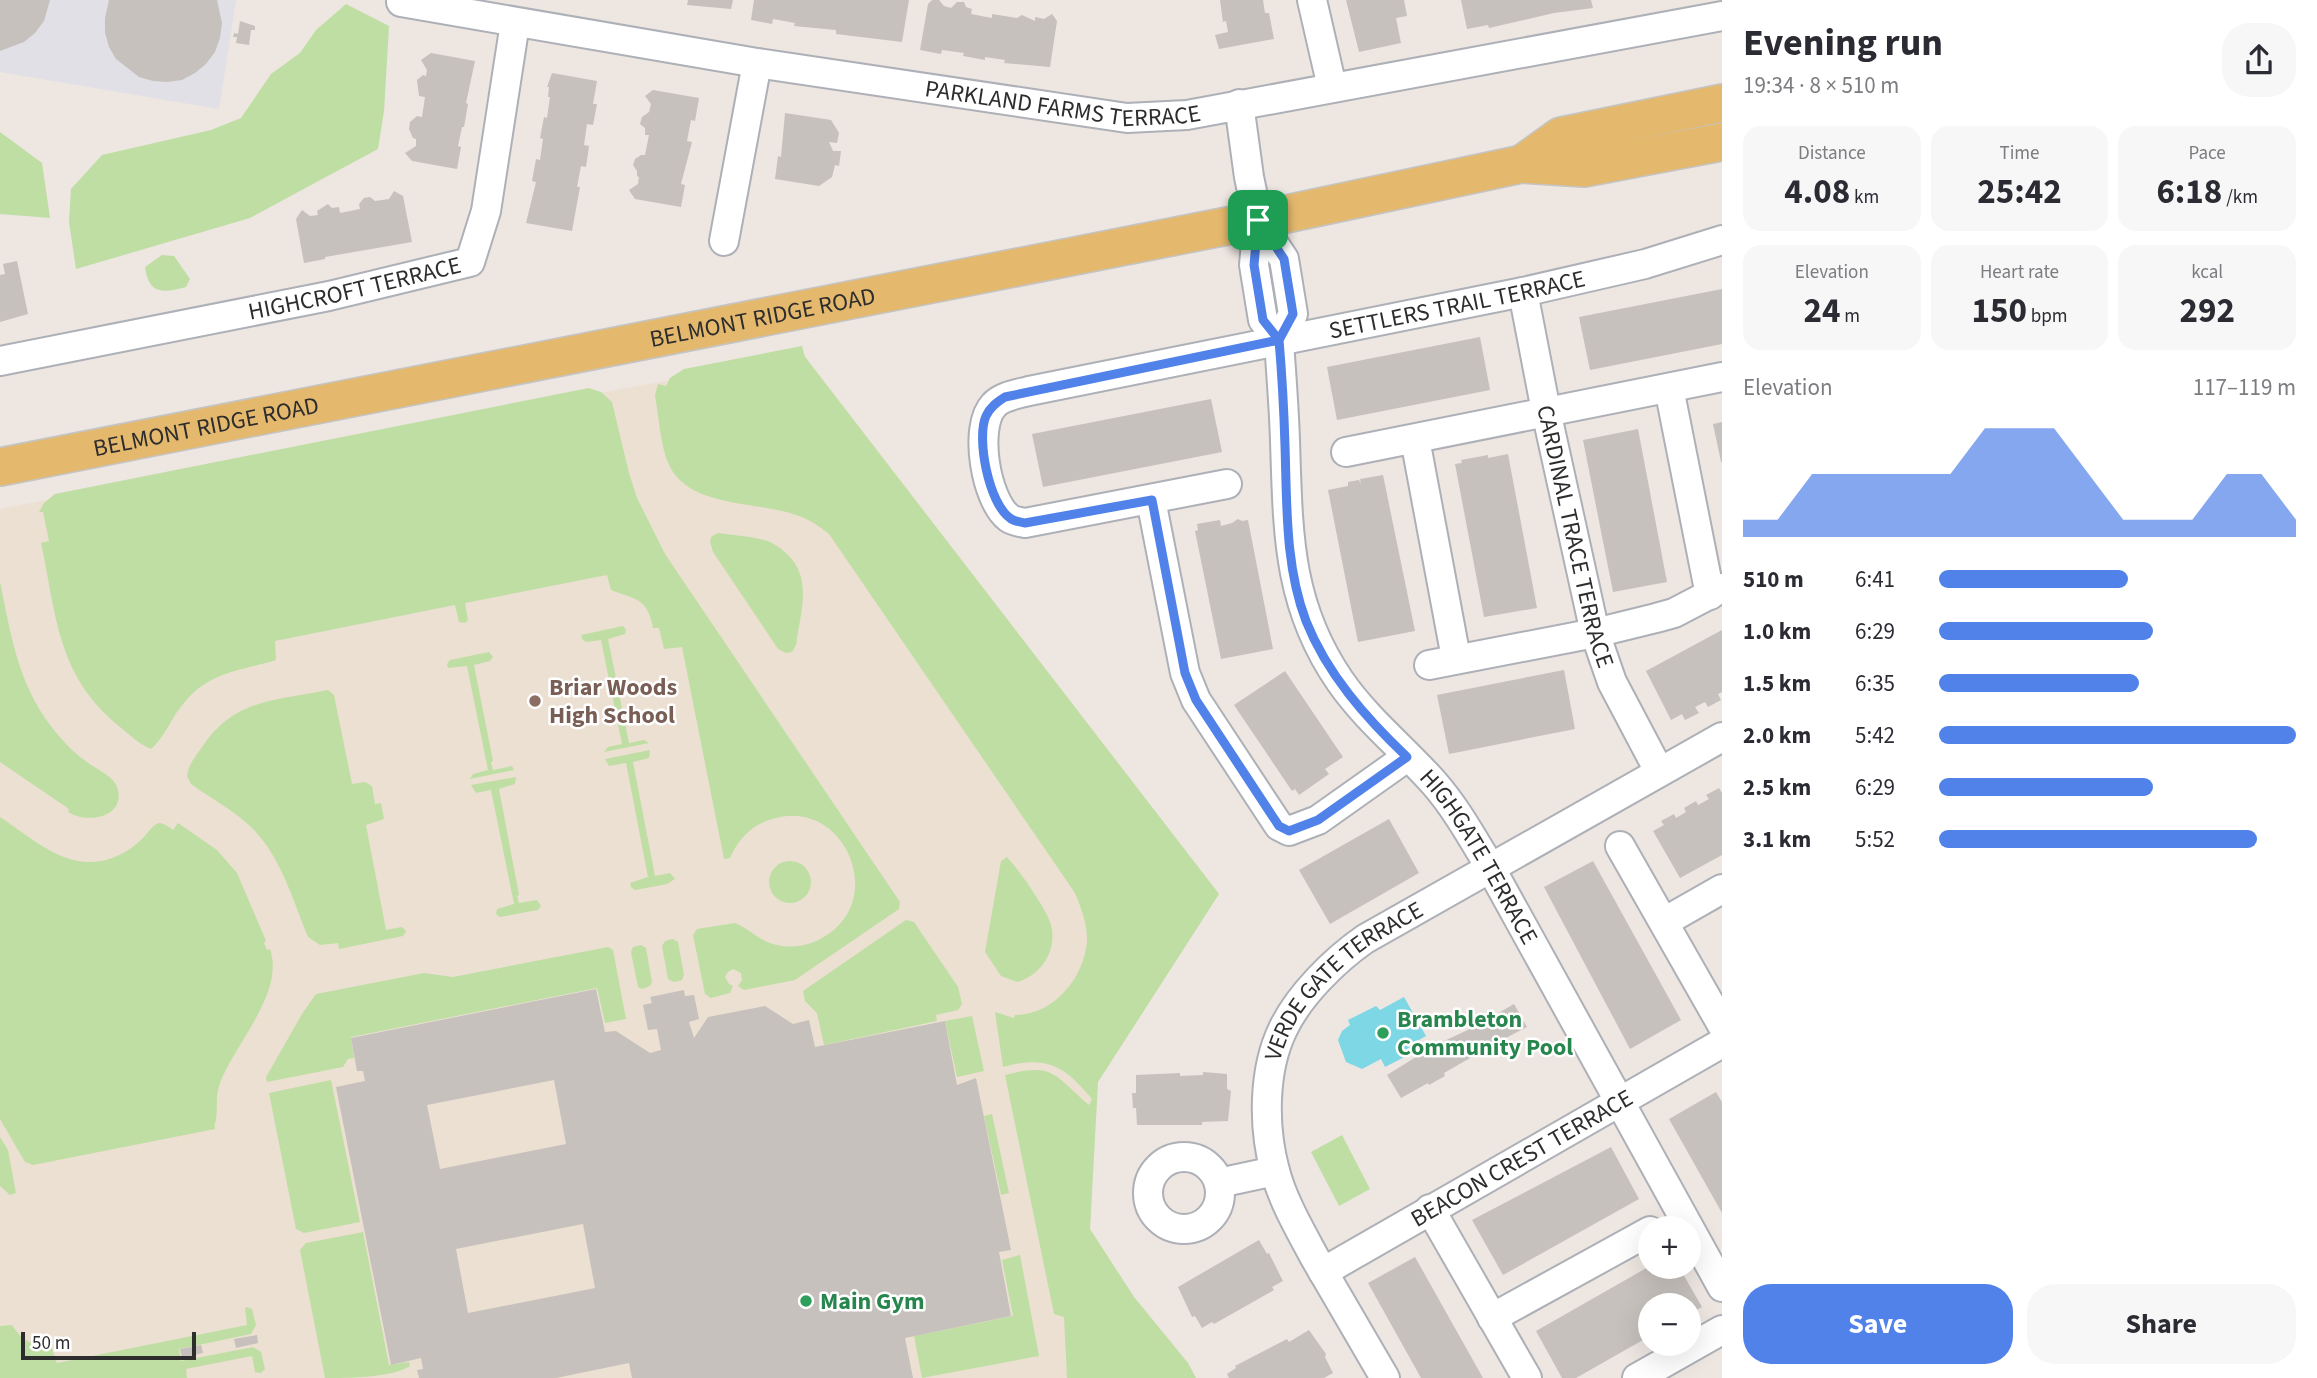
<!DOCTYPE html>
<html lang="en">
<head>
<meta charset="utf-8">
<style>
	:root { --surface:#fff; --page:#f7f7f7; --text:#2b2b33; --muted:#7c7c81; --accent:#5182ea }
	body { margin:0; font-family:"Source Sans 3",sans-serif; background:var(--page); color:var(--text); height:100vh; display:flex; flex-direction:column; font-size:26px; white-space:nowrap }
	* { box-sizing:border-box; margin:0 }
	p { font-size:23px; color:var(--muted) }
	.icon { flex:none; width:38px; height:38px; fill:none; stroke:currentColor; stroke-width:2; stroke-linecap:round; stroke-linejoin:round }
	.map { position:relative; flex:1; overflow:hidden }
	.side { display:flex; flex-direction:column; background:var(--surface); width:595px }
	.side>* { flex:none }
	.controls { position:absolute; left:1638px; top:1216px; display:grid; gap:14px }
	.controls a { display:grid; place-items:center; width:63px; height:63px; border-radius:50%; background:var(--surface); box-shadow:0 7px 28px #0002; font-size:35px }
	.scale { position:absolute; left:21px; bottom:18px; width:175px; box-sizing:border-box; padding-left:7px; border:4px solid #2d2d2d; border-top:0; font-size:19px; line-height:24px; white-space:nowrap; color:#2d2d2d; -webkit-text-stroke:5px #fff; paint-order:stroke }
	.pin { position:absolute; display:grid; place-items:center; width:60px; height:60px; color:#fff; margin:-30px; border-radius:14px; box-shadow:0 4px 10px #0006 }
	.round { display:grid; place-items:center; flex:none; width:74px; height:74px; border-radius:28px; background:var(--page) }
	.overview { display:flex; align-items:center; justify-content:space-between; height:119px; padding:0 21px }
	h1 { font-size:38px; font-weight:700; line-height:52px }
	.metrics { display:grid; grid-template-columns:repeat(3,1fr); gap:10px; height:119px; padding:7px 21px }
	.metrics div { display:grid; align-content:center; border-radius:18px; background:var(--page); text-align:center }
	.metrics b { font-size:35px; font-weight:700 }
	.metrics small { font-size:19px; font-weight:400 }
	.metrics p { font-size:19px }
	.chart { height:196px; padding:14px 21px }
	.chart p { display:flex; justify-content:space-between }
	.chart svg { width:100%; height:126px; margin-top:7px; fill:var(--accent); opacity:.7 }
	.primary-button { display:flex; gap:14px; margin-top:auto; padding:14px 21px }
	.primary-button a { flex:1; height:80px; border-radius:28px; background:var(--accent); color:#fff; font-size:28px; font-weight:700; line-height:80px; text-align:center }
	.primary-button a+a { background:var(--page); color:var(--text) }
	ul { padding:0 21px; list-style:none; font-size:23px }
	li { display:grid; grid-template-columns:112px 84px 1fr; align-items:center; height:52px }
	li i { height:18px; border-radius:9px; background:var(--accent) }
	main { display:flex; flex:1; min-height:0 }
	.map>svg:first-child { display:block }
	.industrial { fill:#e1e0e6 }
	.education { fill:#ece0d2 }
	.green { fill:#bfdea3 }
	.water { fill:#7ed7e4 }
	.building { fill:#c6c1bc; fill-rule:evenodd }
	.lines { fill:none; stroke-linecap:round; stroke-linejoin:round }
	.minor-casing { stroke:#adb0b7; stroke-width:32 }
	.major-casing { stroke:#c4c4c4; stroke-width:40 }
	.minor { stroke:#fff; stroke-width:28 }
	.major { stroke:#e4b96e; stroke-width:37 }
	.route-casing { stroke:#fff; stroke-width:14 }
	.route { stroke:#5182ea; stroke-width:9 }
	.education-dot { fill:#8d6e63; stroke:#fff; stroke-width:2.5 }
	.leisure-dot { fill:#2e9e5b; stroke:#fff; stroke-width:2.5 }
	.labels { text-anchor:middle; stroke-width:5; stroke-linejoin:round; paint-order:stroke }
	.street-label { font-size:24px; fill:#2d2d2d; stroke:#fff }
	.education-label { font-size:24px; font-weight:bold; fill:#785e54; stroke:#fff; text-anchor:start }
	.leisure-label { font-size:24px; font-weight:bold; fill:#27864d; stroke:#fff; text-anchor:start }
</style>
</head>
<body>
<main>
<div class="map">
<svg width="1722" height="1378" viewBox="0 0 1722 1378">
	<rect width="100%" height="100%" fill="#ede6e1"/>
	<path class="industrial" d="M0 0H236L219 109 0 72Z"/>
	<path class="education" d="M805 356 1219 894 1098 1082 1090 1229 1134 1297 1188 1363 1196 1378H0V509L488 413Z"/>
	<g class="green">
		<path d="M346 4 389 26 384 111 378 149 250 218 76 269 69 222 71 189 102 155 211 130 241 118 271 74 300 53 316 30Z"/>
		<path d="M0 132 42 163 50 218 0 214Z"/>
		<path d="M162 255 174 256 190 279 186 287C163 293 149 295 145 267Z"/>
		<path d="M802 346 805 357 1219 894 1098 1082 1090 1229 1134 1297 1188 1363 1196 1378H1067L1064 1317 1054 1314 1005 1075C1054 1062 1054 1075 1089 1105L1092 1099C1064 1065 1046 1055 1003 1067L995 1012 1014 1018 1015 1015C1054 1015 1085 977 1087 940 1087 922 1081 908 1075 893L829 534C819 526 809 519 796 515 757 501 689 508 669 465 660 445 659 417 655 395L658 384 666 386 670 378 684 369Z"/>
		<path d="M589 388 601 392 612 402 629 473 637 498 665 554 900 902 899 909 795 980 744 990 738 986 742 980 741 973 733 969 728 972 725 977 729 984 733 986 730 993 711 998 705 994 693 935 697 929 735 923C750 929 760 942 777 945 795 949 812 945 827 935 886 897 844 800 776 818 754 823 739 837 730 858L724 859 682 647 664 649 659 628H653C647 597 636 600 611 590L607 575 465 603 468 620 465 623 459 622 455 605 275 641 276 660C237 672 207 671 180 708 170 721 164 738 151 749 139 744 131 736 120 727 57 676 57 618 41 543L49 541 43 512H39L44 503 55 494Z"/>
		<path d="M718 533C732 535 760 537 772 543 816 568 802 604 796 645L792 652 786 653 778 649 713 552 710 541 712 536Z"/>
		<path d="M0 582C12 640 19 690 59 736 67 746 77 755 87 762 97 770 115 776 118 790 124 818 87 824 68 812L69 809 0 762Z"/>
		<path d="M623 626 626 630 625 634 608 639 629 743 644 740 649 743 604 752 608 747 622 744 601 640 586 642 582 639 581 635Z"/>
		<path d="M489 652 493 657 490 661 474 665 493 761 491 762 493 770 512 766 514 770 470 779 473 774 488 770 467 666 448 668 447 664 450 660Z"/>
		<path d="M328 690 334 695 352 784 365 782 372 786 375 804 381 803 384 819 366 825 386 930 402 927 406 931 403 936 339 949 338 943 320 945 308 937C293 900 280 854 250 826 232 809 210 798 191 784L187 776C188 765 196 756 202 747 235 698 275 701 328 690Z"/>
		<path d="M650 750 649 758 633 762 655 876 670 873 675 879 667 884 635 890 631 887 630 883 648 877 626 763 609 766 605 759Z"/>
		<path d="M516 777 515 784 499 789 519 895 517 896 519 903 537 900 541 906 538 910 500 917 496 914 497 909 514 904 491 790 476 793 471 785Z"/>
		<path d="M0 817C26 834 57 863 91 862 110 862 129 852 143 838 148 833 152 825 159 823 164 823 169 827 173 830L178 823 217 850 237 873 266 941 264 943 267 950 270 949C285 993 235 1043 220 1083 215 1096 218 1107 216 1120 215 1123 214 1126 215 1129L33 1165 25 1162 0 1119Z"/>
		<path d="M1007 857C1019 870 1044 906 1050 922 1059 948 1042 975 1017 982L1001 976 985 952 1001 861Z"/>
		<circle cx="790" cy="882" r="21"/>
		<path d="M906 920 914 922 958 987 962 1004 958 1010 936 1015 937 1021 824 1045 817 1013 805 1001 803 991Z"/>
		<path d="M673 939 678 942 684 975 682 980 674 982 668 979 662 946 665 941Z"/>
		<path d="M641 945 646 948 652 982 650 986 642 989 638 987 631 952 633 947Z"/>
		<path d="M608 947 613 950 626 1019 605 1023 597 988 351 1037 354 1058 348 1059 343 1067 267 1082 266 1077 302 1014 316 994 424 973 453 977Z"/>
		<path d="M972 1016 984 1071 957 1077 945 1021Z"/>
		<path d="M331 1080 360 1222 304 1233 296 1229 269 1093Z"/>
		<path d="M992 1114 1009 1193 1001 1195 984 1116Z"/>
		<path d="M1342 1135 1370 1189 1339 1206 1311 1152Z"/>
		<path d="M0 1137 8 1150 16 1193 10 1195 0 1186Z"/>
		<path d="M363 1232 389 1365 409 1362 410 1366C391 1378 349 1378 325 1378L300 1250 306 1243Z"/>
		<path d="M1020 1255 1039 1356 922 1378 914 1336 1013 1316 1002 1260Z"/>
		<path d="M247 1307 252 1309 256 1325 251 1334 179 1349 181 1361 253 1347 261 1352 265 1369 261 1373 255 1372 252 1356 186 1369 187 1378H0V1326L12 1325C23 1342 32 1345 51 1346L57 1363 247 1325 245 1308Z"/>
	</g>
	<path class="water" d="M1404 997 1426 1036 1417 1041 1420 1049 1385 1067 1381 1059 1362 1069 1346 1062 1338 1040 1342 1031 1350 1025 1348 1020 1376 1006 1380 1010Z"/>
	<g class="building">
		<path d="M0 0H50L44 21 35 33 24 42 0 51Z"/>
		<path d="M109 0H217L222 23 220 38 215 52 206 64 195 73 182 80 167 82 153 81 139 77 116 59 109 47 105 33V18Z"/>
		<path d="M688 0H733L731 9 687 5Z"/>
		<path d="M754 0H909L902 42 836 34V30L794 26 795 23 773 19 772 24 751 20Z"/>
		<path d="M932 0H939L944 6 951 8 957 2H964L966 7 972 9 971 14 992 18V14L1017 18 1022 15 1035 21V17L1044 19 1052 14 1057 21 1050 67 1004 63 1005 60 985 57V60L963 56 964 53 942 50 941 54 920 50 928 4Z"/>
		<path d="M1220 0H1263L1265 13H1269L1274 39 1219 49 1215 35 1228 32 1226 21 1223 22Z"/>
		<path d="M1346 0H1404L1407 16 1396 18 1401 43 1359 52Z"/>
		<path d="M1461 0H1591L1593 8 1554 13 1489 28 1488 25 1467 29Z"/>
		<path d="M240 21 255 26V30H251L249 45 236 43 237 37H233L234 33 238 34Z"/>
		<path d="M431 53 475 61 466 103 468 104 464 127H462L458 146 461 147 457 169 412 161 405 153 416 146V139L413 138 409 129 410 122 417 116 422 117 425 97 419 96 417 80 423 75 426 76 427 70 421 60Z"/>
		<path d="M552 73 597 81 593 104H597L593 125 587 124 584 145 589 146 586 167 581 166 577 187H580L572 231 526 223 536 182 532 181 536 159 540 160 543 139 540 138 544 117 547 118 550 97H548L549 87H547Z"/>
		<path d="M653 90 699 98 695 121 691 120 687 141 692 142 681 184 685 185 681 207 635 199 629 190 638 184 639 177 637 176V171L633 165 635 159 641 155H645L649 135H645V128L640 124 642 117 649 112 651 104 645 96Z"/>
		<path d="M785 113 831 120 839 133 837 143 829 142 833 151H841L839 166 835 165 832 177 819 186 775 179 778 156 781 157Z"/>
		<path d="M394 191 403 196 412 242 325 257V259L304 263 296 219 302 210 310 216 318 215 317 211 328 204 332 208 339 207 340 213 360 209 359 204 364 198 370 197 375 201 389 199Z"/>
		<path d="M17 261 28 314 0 322V275L5 274 3 264Z"/>
		<path d="M1722 289V344L1590 370 1579 317Z"/>
		<path d="M1480 337 1490 390 1337 420 1327 367Z"/>
		<path d="M1211 399 1222 452 1043 487 1032 434Z"/>
		<path d="M1722 422V462H1721L1713 424Z"/>
		<path d="M1638 429 1667 582 1613 592 1583 440Z"/>
		<path d="M1508 454 1537 608 1484 617 1455 464 1462 463 1461 460 1488 455V458Z"/>
		<path d="M1383 475 1415 631 1358 642 1328 490 1348 486V482L1359 480 1361 484 1360 479Z"/>
		<path d="M1238 519 1242 521 1248 520 1273 649 1221 659 1195 531 1198 530 1197 524 1220 520 1221 526 1232 523Z"/>
		<path d="M1722 630V692L1718 694 1721 700 1708 707 1705 702 1695 707 1699 713 1685 720 1682 714 1671 720 1646 671Z"/>
		<path d="M1564 670 1575 729 1449 754 1437 695Z"/>
		<path d="M1285 671 1343 757 1325 769 1329 774 1299 795 1295 789 1292 791 1234 705Z"/>
		<path d="M1719 788 1722 793V855L1680 878 1653 831 1664 825 1661 821 1674 814 1676 818 1686 812 1684 808 1696 801 1698 805 1709 799 1706 795Z"/>
		<path d="M1389 819 1419 873 1330 924 1299 870Z"/>
		<path d="M1593 861 1681 1020 1630 1049 1544 887Z"/>
		<path d="M596 989 605 1032 616 1031 650 1053 661 1050 657 1029 648 1030 643 1005 652 1003 650 997 684 990 685 996 694 995 699 1019 689 1022 694 1038 708 1017 765 1006 793 1024 809 1020 815 1047 945 1021 957 1085 976 1078 1011 1250 999 1252 1011 1316 905 1338 913 1378H632L629 1363 556 1378H419L417 1370 423 1369 421 1358 391 1365 336 1087 365 1081 363 1071H357L351 1038ZM554 1080 566 1144 440 1169 427 1105ZM583 1224 595 1288 468 1313 456 1249Z"/>
		<path d="M1514 1004 1527 1027 1502 1040 1504 1043 1485 1053 1484 1050 1444 1073 1445 1076 1429 1085 1428 1083 1401 1098 1387 1075 1432 1047 1434 1050 1443 1044 1442 1042 1472 1028 1471 1025 1494 1012 1495 1015Z"/>
		<path d="M1203 1072 1227 1074V1089L1231 1091 1228 1121 1202 1122V1125H1137L1136 1108H1133L1132 1093H1136V1075L1180 1073V1076L1203 1075Z"/>
		<path d="M1716 1092 1722 1102V1213L1669 1119Z"/>
		<path d="M1611 1147 1639 1199 1503 1275 1472 1220Z"/>
		<path d="M1259 1240 1267 1254 1269 1253 1283 1281 1272 1287 1274 1290 1214 1324 1212 1322 1202 1328 1195 1316 1192 1317 1178 1287Z"/>
		<path d="M1415 1257 1483 1378H1421L1368 1283Z"/>
		<path d="M1650 1266 1679 1267 1702 1307 1689 1314V1306H1650V1336L1576 1378H1562L1536 1331Z"/>
		<path d="M1309 1330 1326 1354 1325 1357 1333 1373 1324 1378H1229L1227 1374 1236 1368 1235 1366 1287 1339 1289 1342Z"/>
		<path d="M257 1335 258 1343 236 1348 234 1339Z"/>
		<path d="M201 1345 203 1353 182 1358 180 1349Z"/>
	</g>
	<g class="lines">
		<g class="minor-casing">
			<g id="minor">
				<path d="M1312 0 1332 87"/>
				<path id="s1" d="M401 2 757 63 1127 118 1187 115 1722 16"/>
				<path d="M1239 104 1249 177 1258 220 1254 265 1263 320 1279 340"/>
				<path id="s2" d="M1258 220 1284 259 1293 314 1279 340C1281 373 1284 407 1285 441 1288 531 1287 604 1340 681 1367 720 1403 748 1434 783 1456 808 1473 839 1490 867L1722 1287"/>
				<path d="M724 241 757 63"/>
				<path id="s3" d="M1523 292 1546 411 1595 633 1612 682 1659 771"/>
				<path id="s4" d="M0 361 329 296 470 262 486 211 515 23"/>
				<path d="M1669 388 1710 595"/>
				<path d="M1415 439 1456 658"/>
				<path d="M1346 452 1722 377"/>
				<path id="s5" d="M1227 484 1025 523C1020 522 1013 521 1009 518 986 501 973 427 994 405 1002 396 1018 394 1029 391L1523 292 1645 264 1722 240"/>
				<path d="M1151 500 1185 673 1196 700 1279 826 1289 831 1318 820 1407 757"/>
				<path d="M1429 665 1595 633 1656 618 1674 613 1722 588"/>
				<path d="M1620 846 1722 1025"/>
				<path d="M1664 922 1722 889"/>
				<circle cx="1184" cy="1193" r="36"/>
				<path d="M1219 1183 1275 1171"/>
				<path d="M1430 1209 1527 1378"/>
				<path id="s6" d="M1323 1272 1722 1043"/>
				<path d="M1492 1318 1650 1231"/>
				<path id="s7" d="M1385 1378C1362 1338 1338 1298 1315 1258 1300 1230 1283 1201 1275 1171 1263 1127 1263 1070 1283 1029 1299 995 1335 960 1365 939L1722 737"/>
				<path d="M1637 1378 1722 1330"/>
			</g>
		</g>
		<g class="major-casing">
			<g id="major">
				<path d="M1522 164 1561 136 1722 103"/>
				<path id="s8" d="M0 467 1258 220 1522 164 1584 168 1722 142"/>
			</g>
		</g>
		<use href="#minor" class="minor"/>
		<use href="#major" class="major"/>
	</g>
	<g class="lines">
		<g class="route-casing">
			<path id="route" d="M1258 220 1254 265 1263 320 1279 340C1282 375 1284 411 1285 446 1287 504 1285 566 1306 621 1327 674 1366 718 1407 757L1318 820 1289 831 1279 826 1273 817 1196 700 1185 673 1152 500 1025 523C1020 522 1013 521 1010 518 989 504 976 438 986 416 990 407 997 402 1005 397L1279 340 1293 314 1284 259 1258 220"/>
		</g>
		<use href="#route" class="route"/>
	</g>
	<circle class="education-dot" cx="535" cy="701" r="7"/>
	<g class="leisure-dot">
		<circle cx="1383" cy="1033" r="7"/>
		<circle cx="806" cy="1301" r="7"/>
	</g>
	<g class="labels">
		<g class="street-label">
			<text dy="8" stroke="none"><textPath href="#s1" startOffset="670">PARKLAND FARMS TERRACE</textPath></text>
			<text dy="8" stroke="none"><textPath href="#s4" startOffset="362">HIGHCROFT TERRACE</textPath></text>
			<text dy="8" stroke="none"><textPath href="#s5" startOffset="819">SETTLERS TRAIL TERRACE</textPath></text>
			<text dy="8" stroke="none"><textPath href="#s8" startOffset="777">BELMONT RIDGE ROAD</textPath></text>
			<text dy="8" stroke="none"><textPath href="#s8" startOffset="210">BELMONT RIDGE ROAD</textPath></text>
			<text dy="8" stroke="none"><textPath href="#s3" startOffset="250">CARDINAL TRACE TERRACE</textPath></text>
			<text dy="8" stroke="none"><textPath href="#s2" startOffset="709">HIGHGATE TERRACE</textPath></text>
			<text dy="8" stroke="none"><textPath href="#s7" startOffset="457">VERDE GATE TERRACE</textPath></text>
			<text dy="8" stroke="none"><textPath href="#s6" startOffset="229">BEACON CREST TERRACE</textPath></text>
		</g>
		<g class="education-label">
			<text x="549" y="695">Briar Woods<tspan x="549" dy="28">High School</tspan></text>
		</g>
		<g class="leisure-label">
			<text x="1397" y="1027">Brambleton<tspan x="1397" dy="28">Community Pool</tspan></text>
			<text x="820" y="1309">Main Gym</text>
		</g>
	</g>
</svg>
<div class="controls">
<a>+</a>
<a>−</a>
</div>
<div class="scale">50 m</div>
<div class="pin" style="left:1258px;top:220px;background:#1e9e55"><svg class="icon" aria-label="arrive" viewBox="0 0 24 24"><path d="M6 21V4h12l-3 4 3 4H6"/></svg></div>
</div>
<section class="side">
<div class="overview"><div><h1>Evening run</h1><p>19:34 · 8 × 510 m</p></div><a class="round"><svg class="icon" aria-label="share" viewBox="0 0 24 24"><path d="M12 15V3M7 8l5-5 5 5M5 13v7h14v-7"/></svg></a></div>
<div class="metrics">
<div><p>Distance</p><b>4.08<small> km</small></b></div>
<div><p>Time</p><b>25:42</b></div>
<div><p>Pace</p><b>6:18<small> /km</small></b></div>
</div>
<div class="metrics">
<div><p>Elevation</p><b>24<small> m</small></b></div>
<div><p>Heart rate</p><b>150<small> bpm</small></b></div>
<div><p>kcal</p><b>292</b></div>
</div>
<div class="chart"><p><span>Elevation</span>117–119 m</p>
<svg viewBox="0 0 160 44" preserveAspectRatio="none"><path d="M0 44V38L10 38L20 22L30 22L40 22L50 22L60 22L70 6L80 6L90 6L100 22L110 38L120 38L130 38L140 22L150 22L160 38V44z"/></svg>
</div>
<ul>
<li><b>510 m</b>6:41<i style="width:53%"></i></li>
<li><b>1.0 km</b>6:29<i style="width:60%"></i></li>
<li><b>1.5 km</b>6:35<i style="width:56%"></i></li>
<li><b>2.0 km</b>5:42<i style="width:100%"></i></li>
<li><b>2.5 km</b>6:29<i style="width:60%"></i></li>
<li><b>3.1 km</b>5:52<i style="width:89%"></i></li>
</ul>
<div class="primary-button"><a>Save</a><a>Share</a></div>
</section>
</main>
</body>
</html>
